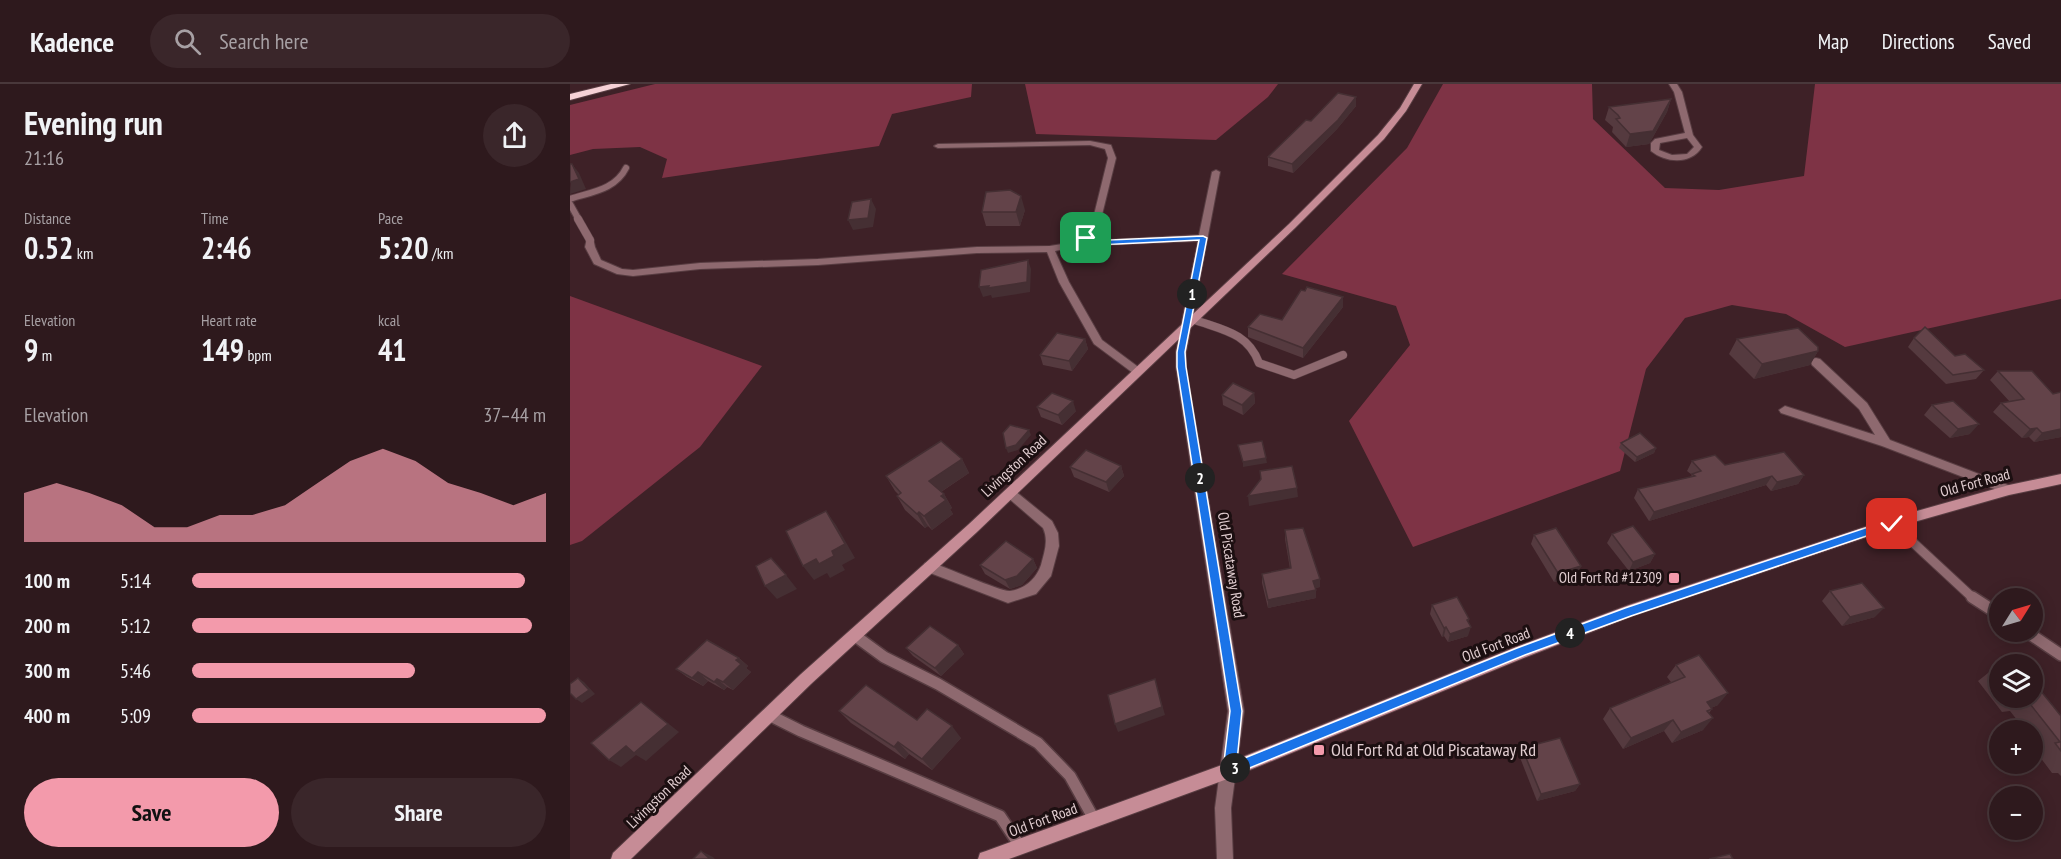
<!DOCTYPE html>
<html lang="en">
<head>
<meta charset="utf-8">
<style>
	:root { --surface:#2e191d; --page:#3a262a; --text:#f1f3f6; --muted:#a7a0a4; --line:#49383b; --accent:#f39aab }
	body { margin:0; font-family:"PT Sans Narrow",sans-serif; background:var(--page); color:var(--text); height:100vh; display:flex; flex-direction:column; font-size:22px; white-space:nowrap }
	* { box-sizing:border-box; margin:0 }
	p { font-size:20px; color:var(--muted) }
	.icon { flex:none; width:33px; height:33px; fill:none; stroke:currentColor; stroke-width:2; stroke-linecap:round; stroke-linejoin:round }
	.map { position:relative; flex:1; overflow:hidden }
	.side { display:flex; flex-direction:column; background:var(--surface); width:570px }
	.side>* { flex:none }
	.needle { width:39px; rotate:53deg }
	.controls { position:absolute; left:1419px; top:504px; display:grid; gap:12px }
	.controls a { display:grid; place-items:center; width:54px; height:54px; border-radius:50%; background:var(--surface); box-shadow:0 3px 15px #0003,0 0 0 2px var(--line); font-size:30px }
	.pin { position:absolute; display:grid; place-items:center; width:51px; height:51px; color:#fff; margin:-26px; border-radius:12px; box-shadow:0 3px 9px #0006 }
	.km { position:absolute; width:30px; height:30px; margin:-15px; border-radius:50%; background:#222; color:#fff; font-size:16px; line-height:30px; text-align:center }
	.round { display:grid; place-items:center; flex:none; width:63px; height:63px; border-radius:32px; background:var(--page) }
	.overview { display:flex; align-items:center; justify-content:space-between; height:102px; padding:0 24px }
	h1 { font-size:33px; font-weight:700; line-height:45px }
	.stats { display:grid; grid-template-columns:repeat(3,1fr); gap:9px; height:102px; padding:6px 24px }
	.stats div { display:grid; align-content:center }
	.stats b { font-size:30px; font-weight:700 }
	.stats small { font-size:16px; font-weight:400 }
	.stats p { font-size:16px }
	.chart { height:168px; padding:12px 24px }
	.chart p { display:flex; justify-content:space-between }
	.chart svg { width:100%; height:108px; margin-top:6px; fill:var(--accent); opacity:.7 }
	.button { display:flex; gap:12px; margin-top:auto; padding:12px 24px }
	.button a { flex:1; height:69px; border-radius:36px; background:var(--accent); color:#111; font-size:24px; font-weight:700; line-height:69px; text-align:center }
	.button a+a { background:var(--page); color:var(--text) }
	ul { padding:0 24px; list-style:none; font-size:20px }
	li { display:grid; grid-template-columns:96px 72px 1fr; align-items:center; height:45px }
	li i { height:15px; border-radius:8px; background:var(--accent) }
	header { display:flex; align-items:center; gap:36px; box-sizing:border-box; height:84px; padding:0 30px; background:var(--surface); border-bottom:2px solid var(--line) }
	header strong { font-size:28px }
	nav { display:flex; gap:33px; margin-inline-start:auto; font-size:21px }
	.search { width:420px; height:54px; background:var(--page); display:flex; align-items:center; gap:15px; box-sizing:border-box; padding:0 21px; border-radius:33px; color:var(--muted); font-size:22px }
	main { display:flex; flex:1; min-height:0 }
	.map>svg:first-child { display:block }
	.forest { fill:#7e3345 }
	.lines { fill:none; stroke-linecap:round; stroke-linejoin:round }
	.lane-far3-casing { stroke:#583d42; stroke-width:8 }
	.lane-far2-casing { stroke:#583d42; stroke-width:9 }
	.lane-far1-casing { stroke:#583d42; stroke-width:11 }
	.lane-casing { stroke:#583d42; stroke-width:14 }
	.street-casing { stroke:#583d42; stroke-width:2 }
	.secondary-casing { stroke:#583d42; stroke-width:2 }
	.highway-casing { stroke:#583d42; stroke-width:2 }
	.lane-far3 { stroke:#8e696f; stroke-width:6 }
	.lane-far2 { stroke:#8e696f; stroke-width:8 }
	.lane-far1 { stroke:#8e696f; stroke-width:9 }
	.lane { stroke:#8e696f; stroke-width:11 }
	.street { fill:#8e696f; fill-rule:evenodd }
	.secondary { fill:#c68c96; fill-rule:evenodd }
	.highway { fill:#f6d1d6; fill-rule:evenodd }
	.wall { fill:#553a3f }
	.shaded-wall { fill:#452f33 }
	.building { fill:#634349; stroke:#452f33; stroke-width:1.5 }
	.route { fill:#1a73e8; stroke:#fff; stroke-width:1.5 }
	.poi-dot { fill:#f39aab; stroke:#1c0f11; stroke-width:2 }
	.labels { text-anchor:middle; stroke-width:6; stroke-linejoin:round; paint-order:stroke }
	.street-label { font-size:15px; fill:#e2ced1; stroke:#1c0f11 }
	.poi-label { font-size:15px; fill:#e2ced1; stroke:#1c0f11; text-anchor:end }
	.near-poi-label { font-size:18px; fill:#e2ced1; stroke:#1c0f11; text-anchor:start }
</style>
</head>
<body>
<header>
<strong>Kadence</strong>
<div class="search"><svg class="icon" aria-label="search" viewBox="0 0 24 24"><circle cx="10" cy="10" r="6"/><path d="M15 15l6 6"/></svg>Search here</div>
<nav><a>Map</a><a>Directions</a><a>Saved</a></nav>
</header>
<main>
<section class="side">
<div class="overview"><div><h1>Evening run</h1><p>21:16</p></div><a class="round"><svg class="icon" aria-label="share" viewBox="0 0 24 24"><path d="M12 15V3M7 8l5-5 5 5M5 13v7h14v-7"/></svg></a></div>
<div class="stats">
<div><p>Distance</p><b>0.52<small> km</small></b></div>
<div><p>Time</p><b>2:46</b></div>
<div><p>Pace</p><b>5:20<small> /km</small></b></div>
</div>
<div class="stats">
<div><p>Elevation</p><b>9<small> m</small></b></div>
<div><p>Heart rate</p><b>149<small> bpm</small></b></div>
<div><p>kcal</p><b>41</b></div>
</div>
<div class="chart"><p><span>Elevation</span>37–44 m</p>
<svg viewBox="0 0 160 44" preserveAspectRatio="none"><path d="M0 44V24L10 20L20 24L30 29L40 38L50 38L60 33L70 33L80 29L90 20L100 11L110 6L120 11L130 20L140 24L150 29L160 24V44z"/></svg>
</div>
<ul>
<li><b>100 m</b>5:14<i style="width:94%"></i></li>
<li><b>200 m</b>5:12<i style="width:96%"></i></li>
<li><b>300 m</b>5:46<i style="width:63%"></i></li>
<li><b>400 m</b>5:09<i style="width:100%"></i></li>
</ul>
<div class="button"><a>Save</a><a>Share</a></div>
</section>
<div class="map">
<svg width="1491" height="775" viewBox="0 0 1491 775">
	<rect width="100%" height="100%" fill="#3e2127"/>
	<g class="forest">
		<path d="M85 0H402L401 13 322 30 309 62 92 94 97 75 70 63 23 65 0 71V21Z"/>
		<path d="M455 0H708L698 13 646 56 466 50Z"/>
		<path d="M873 0H1022L1023 35 1095 104 1149 106 1234 92 1245 0H1491V215L1275 263 1216 230 1162 221 1115 234 1076 285 1050 387 843 463 779 337 840 261 826 222 712 190 837 64Z"/>
		<path d="M0 212 192 282 130 363 12 457 0 461Z"/>
	</g>
	<g class="lines">
		<g class="lane-far3-casing">
			<g id="lane-far3">
				<path d="M0 115C21 108 45 106 56 84"/>
				<path d="M0 120 9 136"/>
			</g>
		</g>
		<g class="lane-far2-casing">
			<g id="lane-far2">
				<path d="M8 135 20 156"/>
				<path d="M625 236C653 246 678 249 689 279L724 291 773 271"/>
			</g>
		</g>
		<g class="lane-far1-casing">
			<path id="lane-far1" d="M1322 439 1404 515"/>
		</g>
		<g class="lane-casing">
			<g id="lane">
				<path d="M1402 513 1430 531"/>
				<path d="M1457 548 1491 571"/>
				<path d="M284 551 314 573 368 600 468 659 500 692 524 735"/>
				<path d="M199 631 231 647 430 732 450 762"/>
			</g>
		</g>
		<g class="street-casing">
			<g id="street">
				<path d="M1099 0H1107L1112 8 1123 51 1132 63C1121 81 1096 79 1081 67V59L1085 55 1115 49 1104 8ZM1117 54 1124 63 1117 70 1102 71 1089 66 1090 59Z"/>
				<path d="M520 57 541 61 546 74 529 143 518 157 629 151 642 88 646 86 650 88 616 268V283L674 627 661 724 663 775H647L645 724 658 627 606 283V268L628 157 508 162 485 167 499 198 532 256 571 285 572 288 567 292 524 260 489 198 477 168 407 169 248 181 130 185 63 192 47 190 24 180 15 163 17 154H23L25 163 31 176 52 185 63 186 130 179 248 175 407 163 480 162 504 158 513 152 521 143 538 74 535 65 520 61 368 64 364 62 368 60Z"/>
				<path d="M1246 274 1250 275 1297 319 1320 356 1443 403 1445 406 1443 409H1435L1312 362 1211 329 1209 326 1215 322 1305 351 1289 325 1242 281 1241 278 1242 275Z"/>
				<path d="M440 404 444 406 482 437 488 449 489 462 481 492 466 510 438 519 355 487 353 483 355 479 360 478C374 482 431 508 440 507 455 505 466 495 471 481 474 469 479 457 473 444L436 412 434 409 436 406Z"/>
			</g>
		</g>
		<g class="secondary-casing">
			<g id="secondary">
				<path d="M844 0H852L836 27 814 55 725 144 407 448 241 600 61 775H41L43 769 231 590 399 440 719 140 808 51 830 24Z"/>
				<path d="M1491 390V400L1439 411 1323 444 1062 532 956 573 660 694 439 775H408L410 769 416 767 660 678 946 563 1059 521 1322 434 1439 401Z"/>
			</g>
		</g>
		<g class="highway-casing">
			<path id="highway" d="M41 0H60L0 16V10Z"/>
		</g>
		<use href="#lane-far3" class="lane-far3"/>
		<use href="#lane-far2" class="lane-far2"/>
		<use href="#lane-far1" class="lane-far1"/>
		<use href="#lane" class="lane"/>
		<use href="#street" class="street"/>
		<use href="#secondary" class="secondary"/>
		<use href="#highway" class="highway"/>
	</g>
	<g class="wall">
		<path d="M786 13V22L767 45 723 89 698 82V73L741 37Z"/>
		<path d="M1101 15 1097 28 1079 60 1056 63 1042 48 1043 43 1035 36 1039 23Z"/>
		<path d="M455 126 450 142H416L412 128Z"/>
		<path d="M773 223 733 274 678 253V243Z"/>
		<path d="M1344 254 1385 272 1414 286 1406 295 1376 300 1338 263Z"/>
		<path d="M515 255 518 265 502 287 473 281 470 271Z"/>
		<path d="M1167 255 1248 267 1240 281 1184 295 1159 270Z"/>
		<path d="M1428 287 1491 353 1464 358 1459 353 1452 354 1423 328 1431 319 1440 318 1420 296Z"/>
		<path d="M684 309 685 319 673 331 653 321 652 311Z"/>
		<path d="M1362 321 1400 350 1380 354 1354 331Z"/>
		<path d="M467 323 506 327 492 341 471 333Z"/>
		<path d="M1051 359 1086 364 1084 369 1065 378 1049 364Z"/>
		<path d="M392 375 399 389 371 408 374 410 382 424 380 425 383 430 362 446 358 442 355 444 335 426 327 412 329 411 325 407 316 392Z"/>
		<path d="M1122 377 1155 381 1234 391 1228 400 1201 407 1196 401 1079 437 1064 414 1068 405 1120 393 1122 391 1117 387Z"/>
		<path d="M551 382 554 392 539 408 504 393 500 383Z"/>
		<path d="M715 446 750 495V503L745 504 746 514 698 524 692 499V490L720 485 715 455Z"/>
		<path d="M1042 450 1085 470 1080 479 1059 487 1037 459Z"/>
		<path d="M964 451 1011 482 1007 492 984 498 961 460Z"/>
		<path d="M463 475 467 484 452 501 440 505 415 490 410 481Z"/>
		<path d="M1260 507 1305 533 1272 542 1252 517Z"/>
		<path d="M862 521 899 535 898 538V552L878 558 874 552 872 553 860 530Z"/>
		<path d="M388 561 394 570 371 592 343 572 336 564Z"/>
		<path d="M169 574 178 582 176 584 181 588 163 606 157 603 154 606 138 597 133 602 117 593 106 585Z"/>
		<path d="M1106 581 1148 621 1141 624 1142 625 1139 629 1133 646 1102 659 1094 647 1053 665 1033 635 1040 624 1101 598 1097 593Z"/>
		<path d="M1430 584V614H1462L1491 632V692L1488 689H1482L1467 669 1471 667 1462 656V646H1455L1440 627 1432 628 1408 597 1423 585Z"/>
		<path d="M269 627 347 636 391 654 362 686 339 670 335 675 281 639Z"/>
		<path d="M952 664 1010 700 1005 707 967 717 949 671Z"/>
	</g>
	<g class="shaded-wall">
		<path d="M786 13V22L767 45 723 89 722 80Z"/>
		<path d="M1101 15 1097 28 1079 60 1056 63 1060 50Z"/>
		<path d="M2 80 9 89 16 105 0 110Z"/>
		<path d="M451 112 455 126 450 142 446 128Z"/>
		<path d="M301 115 306 125 303 143 283 146 278 136Z"/>
		<path d="M458 176 461 185 460 208 422 214 421 211 413 213 409 203Z"/>
		<path d="M773 213V223L733 274V264Z"/>
		<path d="M515 255 518 265 502 287 499 277Z"/>
		<path d="M1248 267 1240 281 1184 295 1192 280Z"/>
		<path d="M684 309 685 319 673 331 672 321Z"/>
		<path d="M503 317 506 327 492 341 488 331Z"/>
		<path d="M1409 340 1400 350 1380 354 1388 345Z"/>
		<path d="M1467 344 1459 353 1452 354 1460 345Z"/>
		<path d="M1491 345V353L1464 358 1472 349Z"/>
		<path d="M459 346 461 351 448 366 438 369 436 364Z"/>
		<path d="M1086 364 1084 369 1065 378 1067 373Z"/>
		<path d="M696 374 697 379 673 383V378Z"/>
		<path d="M392 375 399 389 366 411 359 397Z"/>
		<path d="M551 382 554 392 539 408 536 398Z"/>
		<path d="M1234 391 1228 400 1201 407 1207 398Z"/>
		<path d="M1202 392 1196 401 1079 437 1084 428Z"/>
		<path d="M727 404 728 413 679 422 678 412Z"/>
		<path d="M374 410 382 424 380 425 383 430 362 446 354 432Z"/>
		<path d="M256 427 266 441 285 474 272 481 275 486 260 494 257 489 244 496 233 482Z"/>
		<path d="M349 428 358 442 355 444 347 430Z"/>
		<path d="M1085 470 1080 479 1059 487 1063 478Z"/>
		<path d="M463 475 467 484 452 501 440 505 435 496Z"/>
		<path d="M1011 482 1007 492 984 498 988 489Z"/>
		<path d="M216 491 227 505 207 515 195 502Z"/>
		<path d="M750 495V503L743 505V497Z"/>
		<path d="M746 506V514L698 524V516Z"/>
		<path d="M1314 524 1305 533 1272 542 1280 533Z"/>
		<path d="M876 543 874 552 872 553 874 544Z"/>
		<path d="M901 543 898 552 878 558 880 550Z"/>
		<path d="M388 561 394 570 371 592 365 584Z"/>
		<path d="M169 574 178 582 176 584 181 588 163 606 153 598 166 576Z"/>
		<path d="M128 588 138 597 133 602 122 594Z"/>
		<path d="M8 594 14 598 25 610 12 619 6 615Z"/>
		<path d="M147 595 157 603 154 606 144 598Z"/>
		<path d="M585 595 595 631 548 648 545 640Z"/>
		<path d="M1158 609 1148 621 1127 630 1137 618Z"/>
		<path d="M71 618 109 648 76 677 66 671 51 683 39 676Z"/>
		<path d="M1143 634 1133 646 1102 659 1111 648Z"/>
		<path d="M1103 636 1094 647 1053 665 1061 654Z"/>
		<path d="M382 642 391 654 362 686 352 675Z"/>
		<path d="M328 658 339 670 335 675 324 663Z"/>
		<path d="M1010 700 1005 707 967 717 971 710Z"/>
		<path d="M131 767 143 773 145 775H140Z"/>
	</g>
	<g class="building">
		<path d="M768 9 786 13 768 36 722 80 698 73 736 36 741 37Z"/>
		<path d="M1101 15 1083 47 1060 50 1046 35 1050 34 1048 31 1039 23Z"/>
		<path d="M0 80H2L9 95 0 98Z"/>
		<path d="M440 106 451 112 446 128H412L416 108Z"/>
		<path d="M301 115 298 134 278 136 282 118Z"/>
		<path d="M458 176 457 198 418 204 419 202 409 203 411 186Z"/>
		<path d="M737 203 773 213 733 264 678 243 690 230 712 236 731 206 735 207Z"/>
		<path d="M1355 243 1385 272 1395 270 1414 286 1383 291 1344 254Z"/>
		<path d="M1228 244 1248 263V267L1192 280 1167 255Z"/>
		<path d="M487 249 515 255 499 277 470 271Z"/>
		<path d="M1428 287H1462L1483 310 1491 308V345L1472 349 1467 344 1460 345 1431 319 1454 315Z"/>
		<path d="M663 299 684 309 672 321 652 311Z"/>
		<path d="M482 309 503 317 488 331 467 323Z"/>
		<path d="M1383 317 1409 340 1388 345 1362 321Z"/>
		<path d="M440 341 459 346 446 361 436 364 433 349Z"/>
		<path d="M1070 349 1086 364 1067 373 1051 359Z"/>
		<path d="M371 357 392 375 359 397 374 410 371 412 376 416 354 432 349 428 347 430 327 412 331 409 316 392Z"/>
		<path d="M692 357 696 374 673 378 668 361Z"/>
		<path d="M516 366 551 382 536 398 500 383Z"/>
		<path d="M1214 368 1234 391 1207 398 1202 392 1084 428 1068 405 1125 392 1122 390 1131 387 1122 377 1145 371 1155 381Z"/>
		<path d="M722 382 727 404 678 412 691 395 690 387Z"/>
		<path d="M256 427 275 460 262 467 264 472 249 480 246 475 233 482 216 447Z"/>
		<path d="M1063 442 1085 470 1063 478 1042 450Z"/>
		<path d="M733 444 750 495 743 497 746 506 698 516 692 490 721 484 715 446Z"/>
		<path d="M986 444 1011 482 988 489 964 451Z"/>
		<path d="M436 457 463 475 447 492 435 496 410 481Z"/>
		<path d="M201 474 216 491 195 502 186 482Z"/>
		<path d="M1292 499 1314 524 1280 533 1260 507Z"/>
		<path d="M887 513 899 535 897 536 901 543 880 550 876 543 874 544 862 521Z"/>
		<path d="M360 542 388 561 365 584 336 564Z"/>
		<path d="M137 556 169 574 166 576 171 580 153 598 147 595 144 598 128 588 122 594 106 585Z"/>
		<path d="M1129 571 1158 609 1137 618 1142 625 1137 627 1143 634 1111 648 1103 636 1061 654 1040 624 1115 593 1106 581Z"/>
		<path d="M1430 584V593L1423 585Z"/>
		<path d="M8 594 19 606 6 615 0 609V600Z"/>
		<path d="M585 595 592 623 545 640 538 611Z"/>
		<path d="M1462 596 1491 632V667L1485 659 1490 658 1457 616 1448 617 1445 614H1462Z"/>
		<path d="M296 601 347 636 357 625 382 642 352 675 328 658 324 663 269 627Z"/>
		<path d="M71 618 98 640 64 669 56 662 39 676 21 659Z"/>
		<path d="M990 654 1010 700 971 710 952 664Z"/>
		<path d="M131 767 140 775H123Z"/>
		<path d="M1160 770 1163 775H1139Z"/>
	</g>
	<path class="route" d="M516 152 520 154 517 157 633 152 637 154 615 268 616 283 672 627 667 677 947 564 1055 524 1322 435 1327 440 1326 442 1061 532 955 571 660 692 655 691 653 686 660 627 607 283V268L629 156 507 162 503 160Z"/>
	<g class="poi-dot">
		<rect x="1098" y="488" width="12" height="12" rx="3"/>
		<rect x="743" y="660" width="12" height="12" rx="3"/>
	</g>
	<g class="labels">
		<g class="street-label">
			<text transform="translate(444 382) rotate(-43)" y="5">Livingston Road</text>
			<text transform="translate(1405 399) rotate(-15)" y="5">Old Fort Road</text>
			<text transform="translate(661 481) rotate(81)" y="5">Old Piscataway Road</text>
			<text transform="translate(926 561) rotate(-21)" y="5">Old Fort Road</text>
			<text transform="translate(89 713) rotate(-44)" y="5">Livingston Road</text>
			<text transform="translate(473 736) rotate(-20)" y="5">Old Fort Road</text>
		</g>
		<g class="poi-label">
			<text x="1092" y="499">Old Fort Rd #12309</text>
		</g>
		<g class="near-poi-label">
			<text x="761" y="672">Old Fort Rd at Old Piscataway Rd</text>
		</g>
	</g>
</svg>
<div class="controls">
<a><svg class="needle" viewBox="-14 -14 28 28"><path d="M0-13l5 13h-10z" fill="#e53935"/><path d="M0 13l5-13h-10z" fill="#a7a0a4"/></svg></a>
<a><svg class="icon" aria-label="layers" viewBox="0 0 24 24"><path d="M12 4l9 5-9 5-9-5zM3 14l9 5 9-5"/></svg></a>
<a>+</a>
<a>−</a>
</div>
<div class="pin" style="left:516px;top:154px;background:#1e9e55"><svg class="icon" aria-label="arrive" viewBox="0 0 24 24"><path d="M6 21V4h12l-3 4 3 4H6"/></svg></div>
<div class="pin" style="left:1322px;top:440px;background:#d93025"><svg class="icon" aria-label="check" viewBox="0 0 24 24"><path d="M5 12l5 5 9-10"/></svg></div>
<b class="km" style="left:622px;top:210px">1</b>
<b class="km" style="left:630px;top:394px">2</b>
<b class="km" style="left:665px;top:684px">3</b>
<b class="km" style="left:1000px;top:549px">4</b>
</div>
</main>
</body>
</html>
